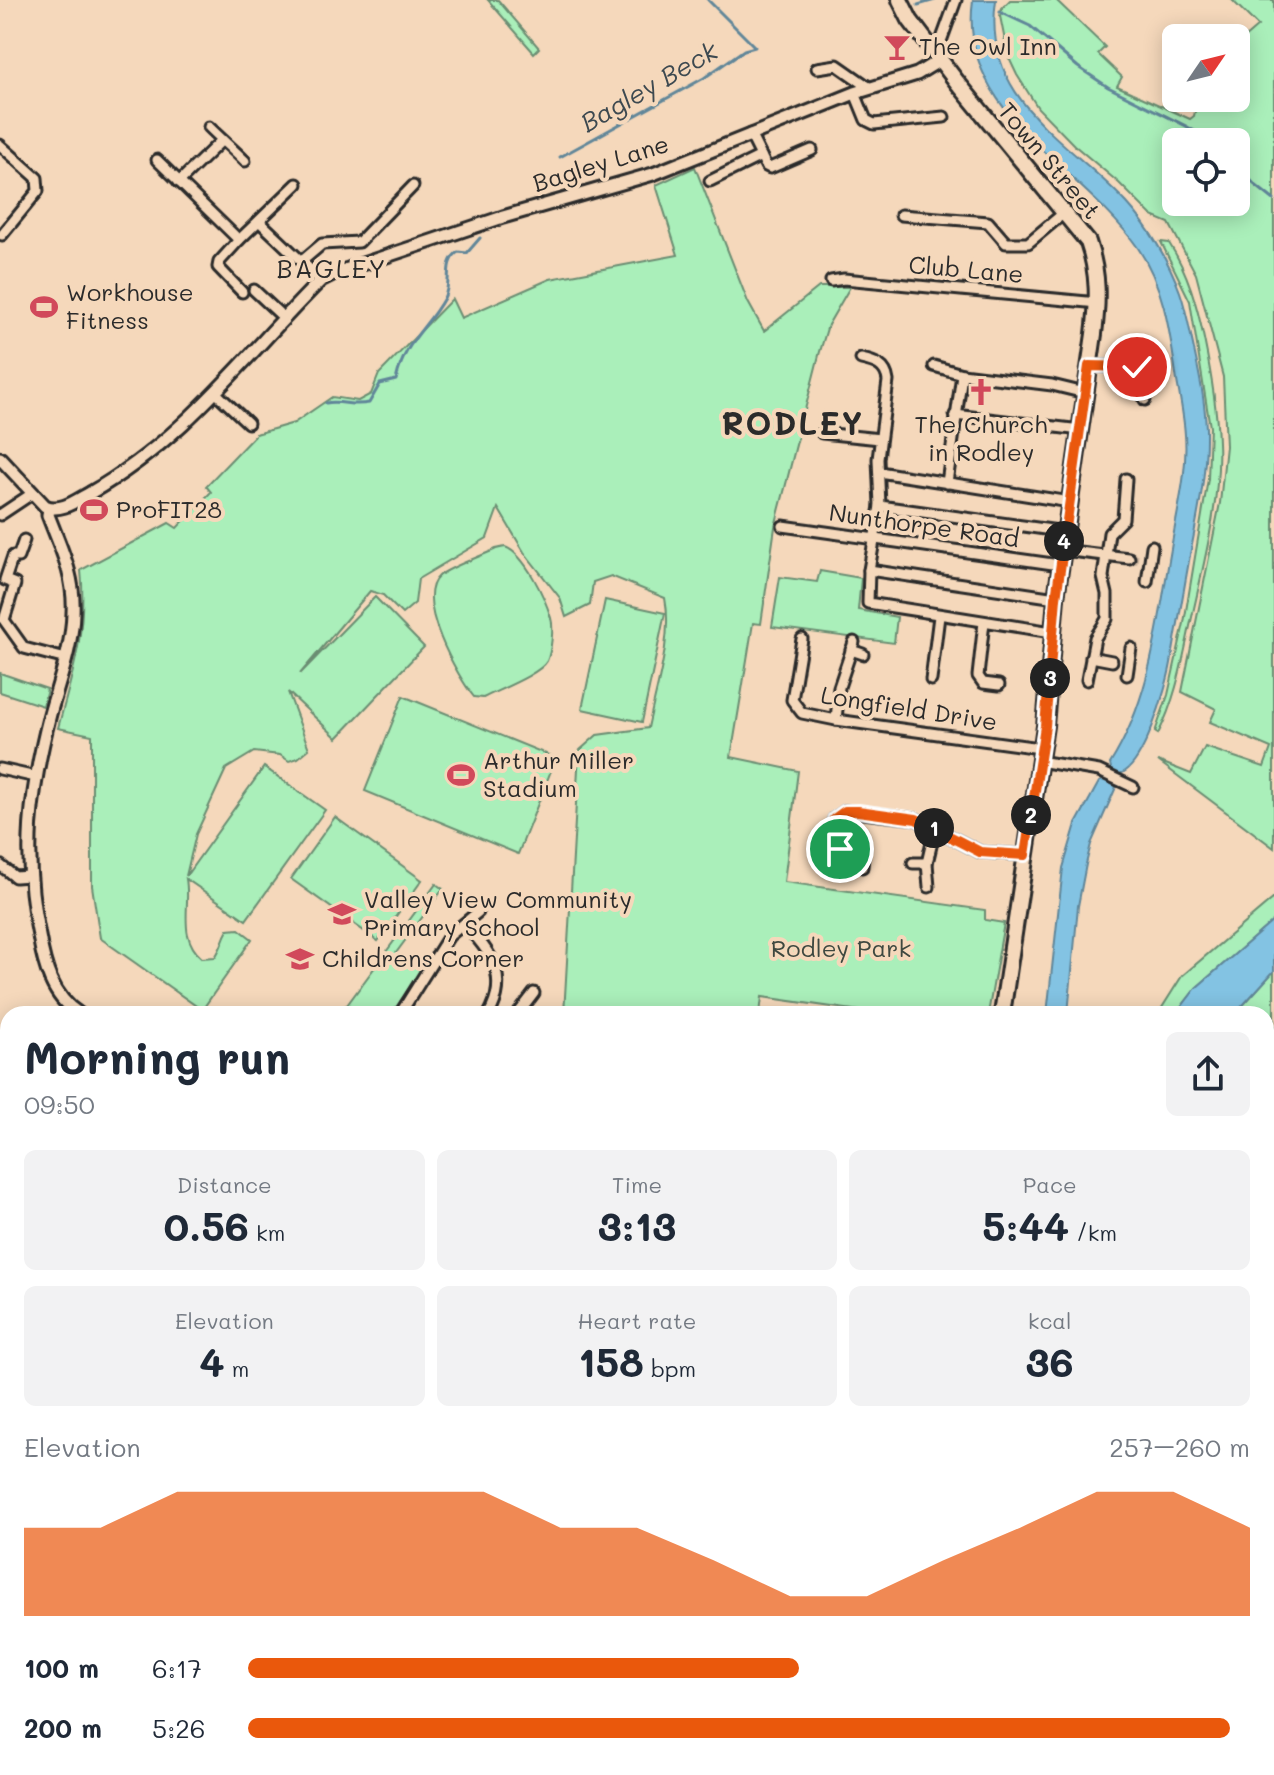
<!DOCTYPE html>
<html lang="en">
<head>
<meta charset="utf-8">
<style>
	:root { --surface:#fff; --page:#f2f2f3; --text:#1f2937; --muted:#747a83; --accent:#ea580c }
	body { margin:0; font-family:Mali,sans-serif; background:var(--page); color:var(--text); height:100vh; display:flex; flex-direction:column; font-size:30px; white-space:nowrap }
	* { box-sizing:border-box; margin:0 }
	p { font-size:26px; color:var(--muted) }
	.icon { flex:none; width:44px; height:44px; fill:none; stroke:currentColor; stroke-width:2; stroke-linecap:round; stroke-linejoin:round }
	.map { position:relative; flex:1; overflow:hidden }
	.side { position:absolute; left:0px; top:1006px; width:1274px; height:770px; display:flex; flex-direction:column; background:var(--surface); border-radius:24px 24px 0 0; box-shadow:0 4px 20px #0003 }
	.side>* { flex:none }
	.needle { width:52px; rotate:55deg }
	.controls { position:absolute; left:1162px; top:24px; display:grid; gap:16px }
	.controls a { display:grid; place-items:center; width:88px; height:88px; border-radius:12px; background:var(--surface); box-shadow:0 4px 20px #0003; font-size:40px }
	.pin { position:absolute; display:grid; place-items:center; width:68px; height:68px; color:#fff; margin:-34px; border:4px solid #fff; border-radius:50%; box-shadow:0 2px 8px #0007 }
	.km { position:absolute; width:40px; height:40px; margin:-20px; border-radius:50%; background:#222; color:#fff; font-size:22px; line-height:40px; text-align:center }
	.round { display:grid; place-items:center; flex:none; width:84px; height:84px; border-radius:12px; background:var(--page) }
	.overview { display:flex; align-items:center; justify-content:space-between; height:136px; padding:0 24px }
	h1 { font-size:44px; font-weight:700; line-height:60px }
	.figures { display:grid; grid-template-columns:repeat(3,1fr); gap:12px; height:136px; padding:8px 24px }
	.figures div { display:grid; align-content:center; border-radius:12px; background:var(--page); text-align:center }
	.figures b { font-size:40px; font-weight:700 }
	.figures small { font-size:22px; font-weight:400 }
	.figures p { font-size:22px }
	.chart { height:224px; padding:16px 24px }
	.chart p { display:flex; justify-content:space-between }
	.chart svg { width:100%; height:144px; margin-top:8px; fill:var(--accent); opacity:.7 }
	ul { padding:0 24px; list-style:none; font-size:26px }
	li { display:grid; grid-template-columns:128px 96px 1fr; align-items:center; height:60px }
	li i { height:20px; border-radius:10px; background:var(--accent) }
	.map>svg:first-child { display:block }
	.green { fill:#aaefba; stroke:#6a8d72; stroke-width:2; fill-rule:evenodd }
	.water { fill:#83c3e3; stroke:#608699; stroke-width:2 }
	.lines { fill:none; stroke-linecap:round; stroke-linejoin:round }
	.stream { stroke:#608699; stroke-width:3 }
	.minor-tunnel { stroke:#cdb59e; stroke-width:9; stroke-dasharray:9 4.5; stroke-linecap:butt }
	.minor-casing { stroke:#2b2b2b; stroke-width:15 }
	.tertiary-casing { stroke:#2b2b2b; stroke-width:17 }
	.primary-casing { stroke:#2b2b2b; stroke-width:20 }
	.minor { stroke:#f5d8bb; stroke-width:9 }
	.tertiary { stroke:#f5d8bb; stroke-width:11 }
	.primary { stroke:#f5d8bb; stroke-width:14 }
	.route-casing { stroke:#fff; stroke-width:16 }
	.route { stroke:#ea580c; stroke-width:10 }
	.labels { text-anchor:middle; stroke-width:8; stroke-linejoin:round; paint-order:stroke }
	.poi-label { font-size:24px; fill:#2b2b2b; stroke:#f5d8bb; text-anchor:start }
	.street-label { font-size:24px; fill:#2b2b2b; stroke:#f5d8bb }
	.park-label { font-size:24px; fill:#3e4840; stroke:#f5d8bb }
	.water-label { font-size:26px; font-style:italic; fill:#3d4950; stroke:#f5d8bb }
	.neighbourhood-label { font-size:26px; letter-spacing:2px; fill:#2b2b2b; stroke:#f5d8bb }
	.district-label { font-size:32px; font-weight:bold; letter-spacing:2px; fill:#2b2b2b; stroke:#f5d8bb }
</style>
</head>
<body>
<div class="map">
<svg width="1274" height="1775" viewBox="0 0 1274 1775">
	<rect width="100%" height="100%" fill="#f5d8bb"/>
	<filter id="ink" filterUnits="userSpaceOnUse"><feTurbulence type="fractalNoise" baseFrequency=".0125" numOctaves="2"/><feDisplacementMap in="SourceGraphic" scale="16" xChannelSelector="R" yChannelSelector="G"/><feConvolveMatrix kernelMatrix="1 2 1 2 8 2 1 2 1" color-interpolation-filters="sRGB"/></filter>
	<g filter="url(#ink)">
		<g class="green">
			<path d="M488 0H498L539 48 534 53Z"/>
			<path d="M1010 0H1056L1105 47 1098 54 1122 77 1117 86 1190 119 1194 116 1198 98H1236V45L1258 26 1232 0H1274V848L1158 761 1191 774 1205 747 1264 767 1271 748 1210 722 1216 709 1182 692 1220 503 1226 446 1223 377 1196 274 1169 223 1152 216 1119 183 1074 145 1038 108 1017 75 1008 56 1000 16 1002 8ZM1176 142H1236V202H1176Z"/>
			<path d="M695 167 748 302 764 331 819 287H850L828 325 819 355 775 527 761 624 753 623 731 757 798 771 784 882 985 910V920L1004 923 988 1014H881L762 997 760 1014H564L579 751 597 735 648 728C656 689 673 637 665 598L611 576 593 582 590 605 566 617 560 598 524 552 498 508 487 538 418 579 415 603 402 614 383 595 370 591 300 674 375 597 424 647 337 738 288 692 309 749 298 758 289 761 280 755 254 752 226 769 196 834 186 876 264 767 325 810 246 920 186 879C191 906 177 937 202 958L215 957C222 948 222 940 228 930L239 929 252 939 202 1010 100 938 92 886V735L58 728C73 672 87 630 81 570L169 523 177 528 211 492 206 486 256 434 294 423 332 397 358 401 371 394 379 374 452 299 461 318 550 279 678 255 656 185Z"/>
			<path d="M1161 242 1169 243C1188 272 1197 305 1204 339 1211 373 1217 407 1218 442 1221 497 1204 563 1192 617 1183 657 1177 697 1158 734L1155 732 1168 695 1184 623 1208 479 1210 427 1190 301Z"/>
			<path d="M505 547C525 554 545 598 551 618 554 628 551 652 547 661 540 674 498 690 483 698L474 697C458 677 413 599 439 576 449 567 482 556 496 549Z"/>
			<path d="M820 571 861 578 858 610 897 617 894 643 772 627 780 577 817 582Z"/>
			<path d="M605 600 665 613 642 722 582 709Z"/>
			<path d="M0 673 47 689 43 706 0 692Z"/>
			<path d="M403 696 556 758 518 854 365 791Z"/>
			<path d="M335 817 422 880 378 941 291 879Z"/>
			<path d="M436 884 443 889 396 953 419 968 425 959 428 961 392 1013 348 1014 340 1008 347 1005Z"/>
			<path d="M1274 898V920L1196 988 1176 1014H1158L1182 976Z"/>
			<path d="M1274 971V1479L1266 1461V1014H1235Z"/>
			<path d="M0 1531 8 1537V1768H31L28 1775H0Z"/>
			<path d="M1266 1537 1274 1553V1746L1266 1740Z"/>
			<path d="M1109 1768H1263L1270 1775H1113Z"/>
		</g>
		<g class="water">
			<path d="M973 0H996C981 101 1069 140 1127 203 1149 227 1169 261 1180 292 1186 309 1189 327 1193 345 1199 373 1205 400 1206 429 1207 472 1198 514 1190 555 1184 591 1177 627 1171 663 1167 686 1143 772 1118 774L1113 782 1116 787 1091 844 1086 864 1078 906 1068 1014H1047L1063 868 1076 824 1099 782 1105 779 1111 768 1110 764C1151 699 1158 622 1171 549 1177 512 1188 472 1185 435 1184 417 1180 398 1177 381 1170 334 1165 288 1138 248 1082 168 957 113 973 0Z"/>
			<path d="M1274 920V971L1235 1014H1176L1196 988Z"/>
			<path d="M1274 1049V1249L1266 1247V1056Z"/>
			<path d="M1266 1277 1274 1283V1361L1266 1353Z"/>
			<path d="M1266 1461 1274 1479V1553L1266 1537Z"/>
		</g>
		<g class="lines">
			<g class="stream">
				<path d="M918 5 935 0"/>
				<path d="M1000 12 1030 26 1078 67 1108 87 1186 126 1213 142"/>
				<path d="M560 157 704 78 744 50 755 47 708 0"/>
				<path d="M1236 164 1254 184 1274 200"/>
				<path d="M326 403C342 400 351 407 369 403L380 384 396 380C405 340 427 329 444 298 453 281 442 263 458 252L467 253 480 238"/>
			</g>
			<path class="minor-tunnel" d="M1129 558 1141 560"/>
			<g class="minor-casing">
				<g id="minor">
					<path d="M936 55 956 0"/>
					<path d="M817 68 837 65 870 88"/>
					<path d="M855 93 866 120 874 124 944 117"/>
					<path d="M209 127C221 139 233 149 245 161"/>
					<path d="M750 134 766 166 770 168 812 150"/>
					<path d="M0 145 37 178 38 191 2 235"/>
					<path d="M157 160 239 240 297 184"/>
					<path d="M710 181 761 156"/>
					<path d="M179 182 220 142"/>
					<path d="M901 215 988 222 1006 243H1028L1065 212"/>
					<path d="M260 222 321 280"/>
					<path d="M239 240 219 262 218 267 242 292"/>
					<path d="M302 261 322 244 359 242 413 186"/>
					<path d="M831 281 844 279 1098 303"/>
					<path d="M254 290 284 318"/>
					<path d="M1132 346 1145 400"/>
					<path d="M861 359C875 362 886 365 888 381L878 459 880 506 869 570 868 603 1052 632"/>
					<path d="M934 366 962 374 1052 385 1085 393"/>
					<path d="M1089 366 1137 367"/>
					<path d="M215 392 248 423"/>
					<path d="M955 415 1081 430"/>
					<path d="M822 433 880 439"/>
					<path d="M879 472 1070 502"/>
					<path d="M947 483 962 374"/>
					<path d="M880 506 1066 532"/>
					<path d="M0 515 33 493"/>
					<path d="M783 526 1060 565"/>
					<path d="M24 540 18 557 13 556 5 580 15 584 4 620 24 648 66 659"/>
					<path d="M1062 550 1129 558"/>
					<path d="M869 570 1056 598"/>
					<path d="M1147 582 1152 546"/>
					<path d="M984 622 978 676 983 683 999 685"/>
					<path d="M802 639 792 700 802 713 836 720 1040 748"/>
					<path d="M851 650 863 654"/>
					<path d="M1091 657 1112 661"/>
					<path d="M1127 675 1131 648"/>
					<path d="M931 680 939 616"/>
					<path d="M1087 680 1095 638 1107 619V594L1103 577 1109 533 1123 519 1126 479"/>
					<path d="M836 720 839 687 854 642"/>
					<path d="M1039 761 1099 771 1133 787"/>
					<path d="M0 769 36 777"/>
					<path d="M913 863H927"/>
					<path d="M0 865 15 877 29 876"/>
					<path d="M862 867 863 856 840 849 831 835 834 819 845 811 916 819 980 852 1025 855"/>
					<path d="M929 887 927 863 935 829"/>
					<path d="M464 924C490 950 510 977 489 1014"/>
					<path d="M400 1014 449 936 478 912"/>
					<path d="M518 1014 534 993"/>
					<path d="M0 1232 8 1226"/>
					<path d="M0 1525 8 1532"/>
					<path d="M73 1768 81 1775"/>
					<path d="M245 1768 265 1775"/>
					<path d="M842 1768 844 1775"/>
					<path d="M952 1768 955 1775"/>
					<path d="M1016 1768 1018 1775"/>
					<path d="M194 1775 205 1768"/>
					<path d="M767 1775 780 1768"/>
				</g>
			</g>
			<g class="tertiary-casing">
				<g id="tertiary">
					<path d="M0 458 45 506C61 513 77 500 90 493 186 438 244 357 321 280L333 274 503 217 653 174 855 93 917 74 940 60"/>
					<path d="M49 509 48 515C61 549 75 576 73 613 72 648 59 681 50 714 30 792 22 856 39 936 44 965 52 997 79 1014"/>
					<path d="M0 1063 8 1057"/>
					<path d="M39 1775 43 1768"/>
				</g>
			</g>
			<g class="primary-casing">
				<g id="primary">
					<path d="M900 0 910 20 957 82 1088 242C1099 274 1098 301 1094 334L1056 598 1045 726 1002 1014"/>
					<path d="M1104 1768 1107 1775"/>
				</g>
			</g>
			<use href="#minor" class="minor"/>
			<use href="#tertiary" class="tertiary"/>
			<use href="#primary" class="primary"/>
		</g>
	</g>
	<g class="lines" filter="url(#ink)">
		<g class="route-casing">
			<path id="route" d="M840 849 831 835 834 819 845 811H858L916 819 980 852 1025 855 1045 726 1056 598 1089 366 1137 367"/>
		</g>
		<use href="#route" class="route"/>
	</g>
	<defs>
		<g id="bar-bare" transform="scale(2.16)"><path d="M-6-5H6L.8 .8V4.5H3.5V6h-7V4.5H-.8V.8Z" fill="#d1495b" stroke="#f5d8bb" stroke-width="2.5" paint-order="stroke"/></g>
		<g id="stadium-bare" transform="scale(2.16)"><path d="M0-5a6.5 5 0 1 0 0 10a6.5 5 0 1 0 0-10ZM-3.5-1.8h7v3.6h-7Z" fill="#d1495b" stroke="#f5d8bb" stroke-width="2.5" paint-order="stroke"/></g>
		<g id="church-bare" transform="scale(2.16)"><path d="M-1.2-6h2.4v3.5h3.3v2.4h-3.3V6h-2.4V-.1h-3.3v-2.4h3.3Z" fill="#d1495b" stroke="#f5d8bb" stroke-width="2.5" paint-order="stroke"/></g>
		<g id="school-bare" transform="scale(2.16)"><path d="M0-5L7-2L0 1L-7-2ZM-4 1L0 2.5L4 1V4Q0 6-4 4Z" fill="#d1495b" stroke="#f5d8bb" stroke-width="2.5" paint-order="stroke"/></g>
	</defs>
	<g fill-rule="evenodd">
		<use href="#bar-bare" x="897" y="47"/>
		<use href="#stadium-bare" x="44" y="307"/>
		<use href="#church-bare" x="981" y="392"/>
		<use href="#stadium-bare" x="94" y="510"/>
		<use href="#stadium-bare" x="461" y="775"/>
		<use href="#school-bare" x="342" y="914"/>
		<use href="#school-bare" x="300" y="959"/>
	</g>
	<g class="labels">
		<g class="poi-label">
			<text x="919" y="55">The Owl Inn</text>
			<text x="66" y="301">Workhouse<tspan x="66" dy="28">Fitness</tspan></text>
			<text x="981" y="433" text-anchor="middle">The Church<tspan x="981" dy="28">in Rodley</tspan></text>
			<text x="116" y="518">ProFIT28</text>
			<text x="483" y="769">Arthur Miller<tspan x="483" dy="28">Stadium</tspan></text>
			<text x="364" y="908">Valley View Community<tspan x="364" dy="28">Primary School</tspan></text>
			<text x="322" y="967">Childrens Corner</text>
		</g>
		<g class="street-label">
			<text transform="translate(1049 161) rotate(50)" y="8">Town Street</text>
			<text transform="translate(601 164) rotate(-17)" y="8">Bagley Lane</text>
			<text transform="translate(966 270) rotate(5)" y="8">Club Lane</text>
			<text transform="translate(924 526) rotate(8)" y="8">Nunthorpe Road</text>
			<text transform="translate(909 709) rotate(9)" y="8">Longfield Drive</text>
		</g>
		<g class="park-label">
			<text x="841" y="957">Rodley Park</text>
		</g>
		<g class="water-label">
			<text transform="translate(649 87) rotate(-30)" y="9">Bagley Beck</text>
		</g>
		<g class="neighbourhood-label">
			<text x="332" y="278">BAGLEY</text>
		</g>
		<g class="district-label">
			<text x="793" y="435">RODLEY</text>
		</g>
	</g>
</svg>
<div class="controls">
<a><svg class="needle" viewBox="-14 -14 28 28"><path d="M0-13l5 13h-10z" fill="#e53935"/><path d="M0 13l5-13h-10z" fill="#747a83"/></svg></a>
<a><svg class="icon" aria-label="locate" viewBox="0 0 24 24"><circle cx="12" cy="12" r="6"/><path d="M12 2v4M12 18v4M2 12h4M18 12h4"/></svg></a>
</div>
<div class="pin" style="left:840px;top:849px;background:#1e9e55"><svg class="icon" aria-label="arrive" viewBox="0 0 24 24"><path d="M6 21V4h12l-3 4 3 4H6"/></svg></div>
<div class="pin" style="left:1137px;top:367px;background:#d93025"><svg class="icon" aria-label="check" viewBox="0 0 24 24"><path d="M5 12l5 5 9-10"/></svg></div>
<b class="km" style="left:934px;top:828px">1</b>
<b class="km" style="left:1031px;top:815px">2</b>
<b class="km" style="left:1050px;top:678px">3</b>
<b class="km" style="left:1064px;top:541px">4</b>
<section class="side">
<div class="overview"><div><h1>Morning run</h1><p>09:50</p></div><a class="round"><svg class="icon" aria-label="share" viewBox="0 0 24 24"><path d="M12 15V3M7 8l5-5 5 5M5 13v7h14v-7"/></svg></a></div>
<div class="figures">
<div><p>Distance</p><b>0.56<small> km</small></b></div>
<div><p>Time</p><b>3:13</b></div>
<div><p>Pace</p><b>5:44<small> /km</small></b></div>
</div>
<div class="figures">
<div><p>Elevation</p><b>4<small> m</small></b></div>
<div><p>Heart rate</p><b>158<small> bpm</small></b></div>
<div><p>kcal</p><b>36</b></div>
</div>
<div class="chart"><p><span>Elevation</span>257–260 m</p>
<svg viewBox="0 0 160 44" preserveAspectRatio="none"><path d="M0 44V17L10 17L20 6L30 6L40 6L50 6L60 6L70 17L80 17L90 27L100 38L110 38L120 27L130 17L140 6L150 6L160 17V44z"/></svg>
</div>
<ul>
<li><b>100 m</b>6:17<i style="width:55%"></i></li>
<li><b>200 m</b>5:26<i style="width:98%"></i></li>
</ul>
</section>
</div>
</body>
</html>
